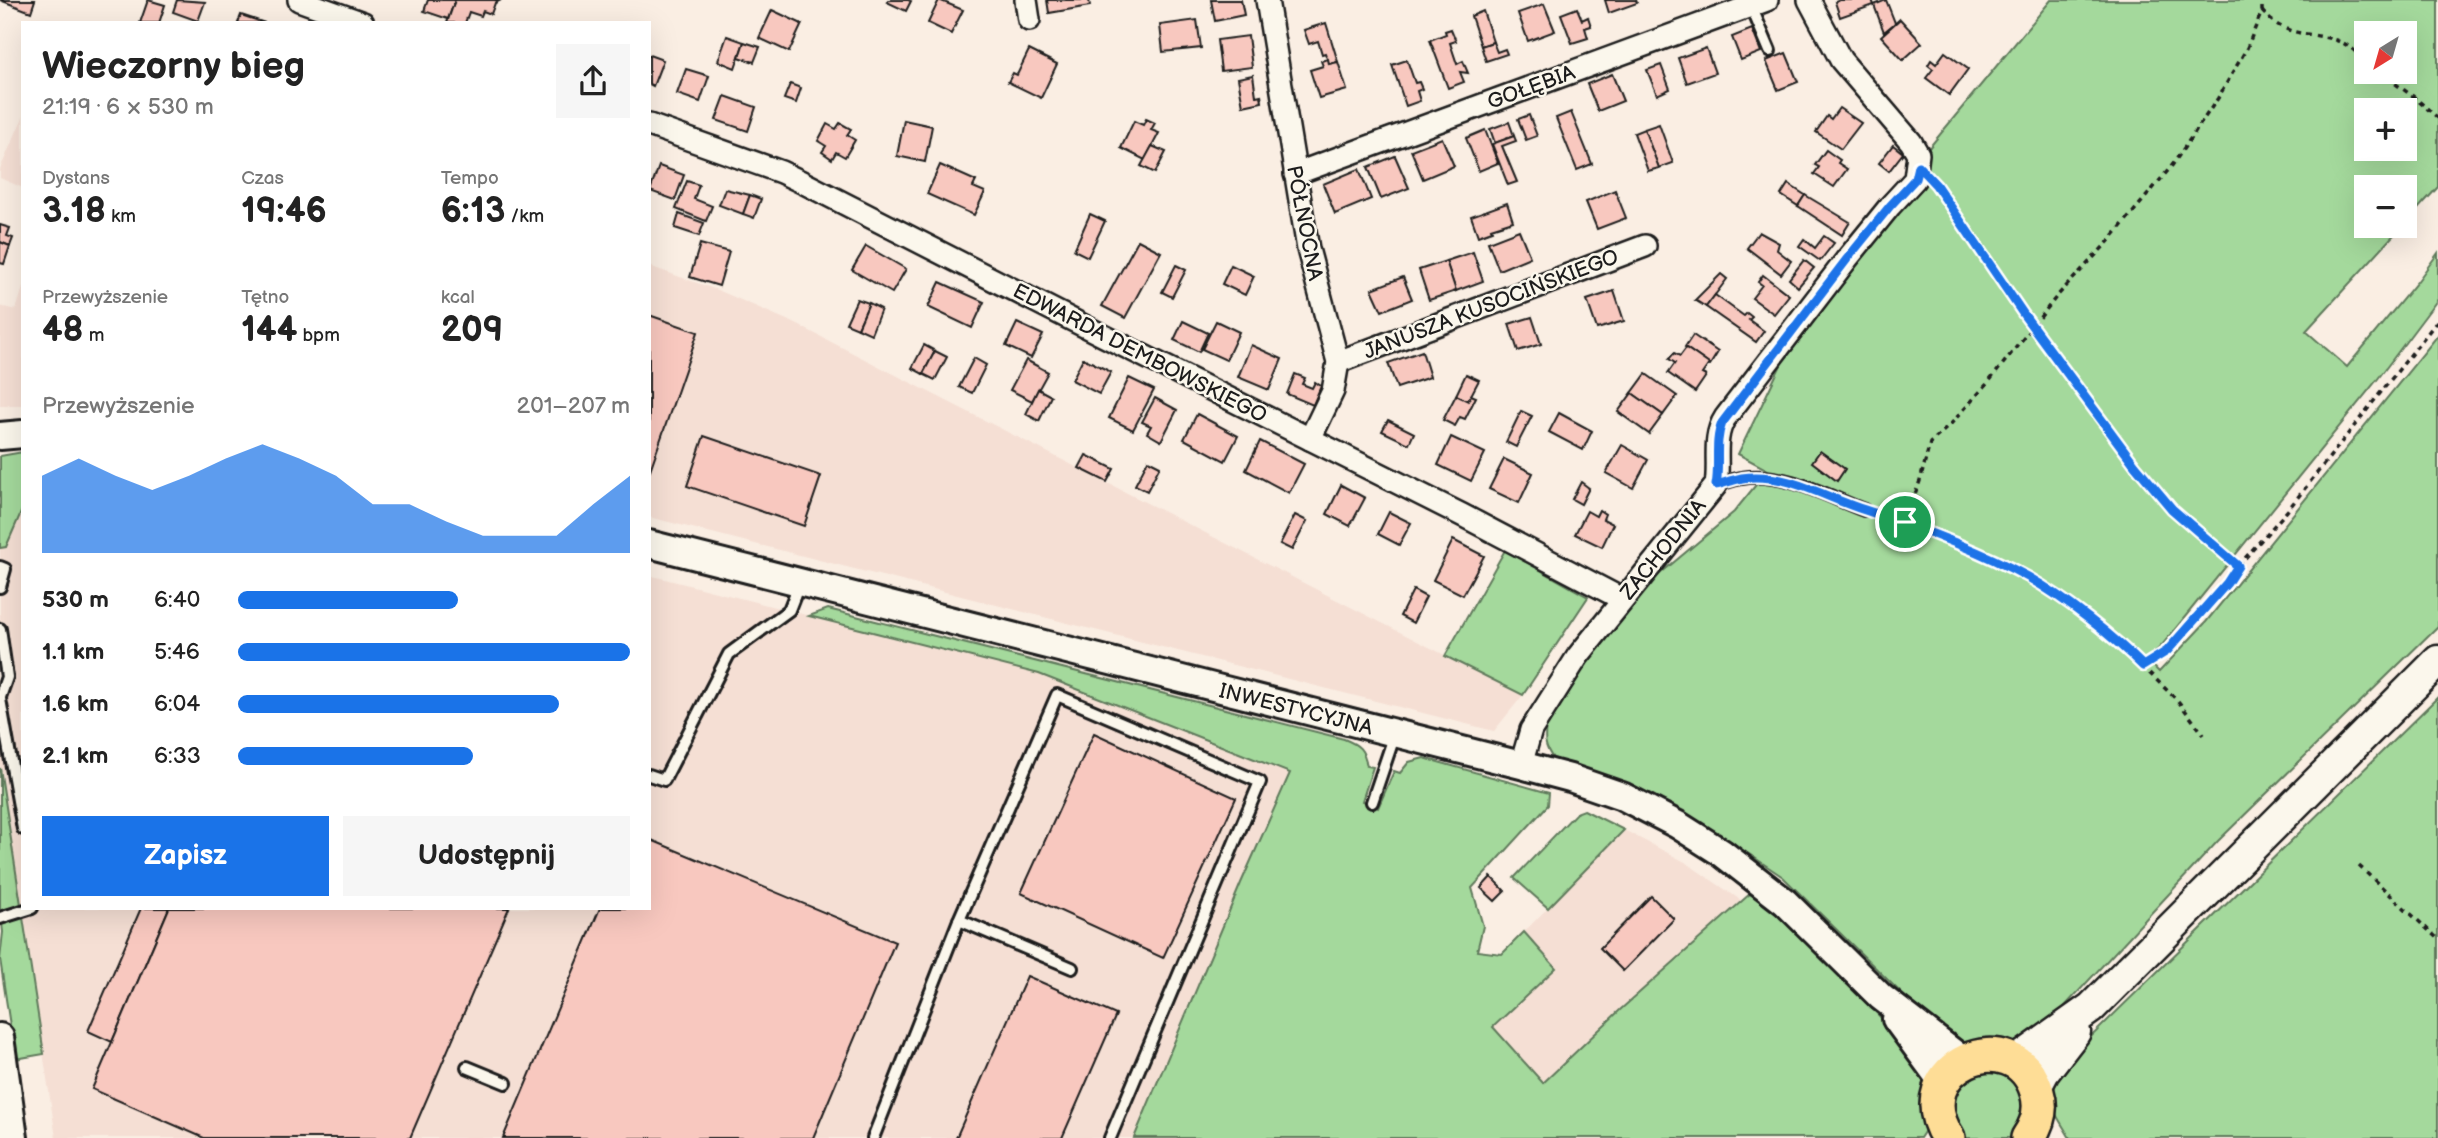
<!DOCTYPE html>
<html lang="pl">
<head>
<meta charset="utf-8">
<style>
	:root { --surface:#fff; --page:#f6f6f6; --text:#222; --muted:#767676; --accent:#1a73e8 }
	body { margin:0; font-family:"Balsamiq Sans",sans-serif; background:var(--page); color:var(--text); height:100vh; display:flex; flex-direction:column; font-size:26px; white-space:nowrap }
	* { box-sizing:border-box; margin:0 }
	p { font-size:23px; color:var(--muted) }
	.icon { flex:none; width:38px; height:38px; fill:none; stroke:currentColor; stroke-width:2; stroke-linecap:round; stroke-linejoin:round }
	.map { position:relative; flex:1; overflow:hidden }
	.panel { position:absolute; left:21px; top:21px; width:630px; height:889px; display:flex; flex-direction:column; background:var(--surface); border-radius:0px; box-shadow:0 7px 28px #0002 }
	.panel>* { flex:none }
	.needle { width:46px; rotate:217deg }
	.fabs { position:absolute; left:2354px; top:21px; display:grid; gap:14px }
	.fabs a { display:grid; place-items:center; width:63px; height:63px; border-radius:0px; background:var(--surface); box-shadow:0 7px 28px #0002; font-size:35px }
	.pin { position:absolute; display:grid; place-items:center; width:60px; height:60px; color:#fff; margin:-30px; border:4px solid #fff; border-radius:50%; box-shadow:0 2px 7px #0007 }
	.round { display:grid; place-items:center; flex:none; width:74px; height:74px; border-radius:0px; background:var(--page) }
	.summary { display:flex; align-items:center; justify-content:space-between; height:119px; padding:0 21px }
	h1 { font-size:38px; font-weight:800; line-height:52px }
	.stats { display:grid; grid-template-columns:repeat(3,1fr); gap:10px; height:119px; padding:7px 21px }
	.stats div { display:grid; align-content:center }
	.stats b { font-size:35px; font-weight:800 }
	.stats small { font-size:19px; font-weight:400 }
	.stats p { font-size:19px }
	.chart { height:196px; padding:14px 21px }
	.chart p { display:flex; justify-content:space-between }
	.chart svg { width:100%; height:126px; margin-top:7px; fill:var(--accent); opacity:.7 }
	.button { display:flex; gap:14px; margin-top:auto; padding:14px 21px }
	.button a { flex:1; height:80px; border-radius:0px; background:var(--accent); color:#fff; font-size:28px; font-weight:800; line-height:80px; text-align:center }
	.button a+a { background:var(--page); color:var(--text) }
	ul { padding:0 21px; list-style:none; font-size:23px }
	li { display:grid; grid-template-columns:112px 84px 1fr; align-items:center; height:52px }
	li i { height:18px; border-radius:9px; background:var(--accent) }
	.map>svg:first-child { display:block }
	.built { fill:#f5dfd4 }
	.green { fill:#a4d99c; stroke:#607a5c; stroke-width:2; fill-rule:evenodd }
	.building { fill:#f8c8bf; stroke:#1c1c1c; stroke-width:2 }
	.lines { fill:none; stroke-linecap:round; stroke-linejoin:round }
	.service-casing { stroke:#1c1c1c; stroke-width:16 }
	.minor-casing { stroke:#1c1c1c; stroke-width:26 }
	.tertiary-casing { stroke:#1c1c1c; stroke-width:32 }
	.secondary-casing { stroke:#1c1c1c; stroke-width:35 }
	.primary-casing { stroke:#1c1c1c; stroke-width:38 }
	.path { stroke:#1c1c1c; stroke-width:3.5; stroke-dasharray:5 5; stroke-linecap:butt }
	.service { stroke:#fbf7ec; stroke-width:10 }
	.minor { stroke:#fbf7ec; stroke-width:21 }
	.tertiary { stroke:#fbf7ec; stroke-width:26 }
	.secondary { stroke:#fbf7ec; stroke-width:30 }
	.primary { stroke:#fedd96; stroke-width:33 }
	.route-casing { stroke:#fff; stroke-width:14 }
	.route { stroke:#1a73e8; stroke-width:9 }
	.labels { text-anchor:middle; stroke-width:5; stroke-linejoin:round; paint-order:stroke }
	.street-label { font-size:21px; fill:#1c1c1c; stroke:#fbf7ec }
</style>
</head>
<body>
<div class="map">
<svg width="2438" height="1138" viewBox="0 0 2438 1138">
	<rect width="100%" height="100%" fill="#faeee3"/>
	<filter id="ink" filterUnits="userSpaceOnUse"><feTurbulence type="fractalNoise" baseFrequency=".0143" numOctaves="2"/><feDisplacementMap in="SourceGraphic" scale="14" xChannelSelector="R" yChannelSelector="G"/><feConvolveMatrix kernelMatrix="1 2 1 2 8 2 1 2 1" color-interpolation-filters="sRGB"/></filter>
	<g filter="url(#ink)">
		<g class="built">
			<path d="M23 117V188L0 178V169Z"/>
			<path d="M649 266 720 291 794 323 1523 695 1494 731 649 517Z"/>
			<path d="M23 287V405H0V306L16 310Z"/>
			<path d="M23 508V908H649V575L1039 674 1291 773 1241 883 1134 1138H56L0 768V548L6 547Z"/>
			<path d="M1624 830 1685 862 1742 901 1620 1010 1543 1083 1493 1027 1556 968 1524 932Z"/>
		</g>
		<g class="green">
			<path d="M2051 0H2438V187L2405 223 2404 187H2366V226H2402L2306 331 2347 367 2417 282 2438 253V299L2377 380 2163 644 2147 660 2159 672 2206 622 2438 335V626L2218 841 2040 1033 2017 1052 1974 1048 1948 1039 1783 877 1746 852 1660 801 1553 758C1545 748 1544 740 1546 726L1585 660 1649 583 1734 512 1768 470 1738 454 1793 340 1889 218 1920 190 1928 149ZM2366 33H2404V72H2366ZM2366 110H2404V149H2366Z"/>
			<path d="M23 452V508L6 547 0 548V456Z"/>
			<path d="M1505 550 1588 597 1523 695 1445 656Z"/>
			<path d="M828 609 1344 739C1359 745 1364 749 1367 766L1373 767 1362 801 1378 808 1394 771 1400 773 1409 762 1424 758 1549 793 1548 805 1472 888 1483 926 1477 951 1502 954 1524 932 1556 968 1493 1027 1543 1083 1620 1010 1752 892 1784 917 1834 966 1911 1051 1930 1078 1926 1129 1920 1138H1134L1241 883 1290 773 1039 674 809 616Z"/>
			<path d="M2438 697V1138H2070C2051 1105 2044 1104 2060 1067Z"/>
			<path d="M0 768 44 1054 15 1059 0 959 3 932 0 908Z"/>
			<path d="M1584 810 1624 830 1548 908 1514 878 1576 813Z"/>
			<path d="M1981 1070 2012 1076 2028 1105 2014 1138H1965L1961 1135 1951 1110 1957 1087Z"/>
		</g>
		<g class="building">
			<path d="M0 0H35L31 12Z"/>
			<path d="M148 0 165 5 159 23H140Z"/>
			<path d="M177 0 205 2 198 21 173 12Z"/>
			<path d="M428 0H455L448 19 424 11Z"/>
			<path d="M455 0H501L495 3 491 14 483 11 481 16 469 12 465 23H447Z"/>
			<path d="M889 0H908L911 1 906 11 887 2Z"/>
			<path d="M939 0 963 10 951 34 928 23Z"/>
			<path d="M1047 0H1089L1090 6 1049 13Z"/>
			<path d="M1211 0H1241L1244 15 1215 21Z"/>
			<path d="M1605 0H1636L1637 3 1609 13Z"/>
			<path d="M1840 0H1872L1874 5 1840 17 1835 2Z"/>
			<path d="M1886 0 1895 23 1884 32 1874 5Z"/>
			<path d="M1544 4 1555 31 1528 41 1518 13Z"/>
			<path d="M1577 8 1582 20 1588 17 1591 26 1585 28 1588 38 1572 43 1561 14Z"/>
			<path d="M772 10 802 24 789 52 759 38Z"/>
			<path d="M1483 11 1493 42 1481 46 1471 16Z"/>
			<path d="M241 15 265 23H238Z"/>
			<path d="M1900 19 1922 43 1903 60 1881 36Z"/>
			<path d="M1197 20 1201 48 1163 52 1160 25Z"/>
			<path d="M1326 23 1338 62 1329 64 1325 53 1322 54 1318 41 1309 44 1304 30Z"/>
			<path d="M1451 29 1456 41 1450 43 1457 64 1463 61 1468 73 1460 72 1464 82 1448 88 1430 40 1446 34 1445 31Z"/>
			<path d="M1752 29 1761 52 1741 60 1732 37Z"/>
			<path d="M727 36 744 42 735 68 718 61Z"/>
			<path d="M1248 36 1252 67 1221 71 1217 40Z"/>
			<path d="M744 42 760 47 754 62 739 57Z"/>
			<path d="M1493 42 1497 52 1505 49 1507 54 1486 61 1481 46Z"/>
			<path d="M1706 48 1715 73 1687 83 1678 58Z"/>
			<path d="M1029 50 1057 64 1041 98 1008 82 1013 73 1017 75Z"/>
			<path d="M1945 52 1968 69 1949 95 1926 78 1933 69 1928 65 1931 60 1936 64Z"/>
			<path d="M1786 53 1798 82 1778 90 1766 61Z"/>
			<path d="M649 55 663 60 653 86 649 84Z"/>
			<path d="M1328 59 1329 64 1338 62 1347 90 1319 98 1310 70 1323 66 1321 61Z"/>
			<path d="M1407 60 1415 83 1419 82 1422 89 1417 91 1420 101 1406 106 1392 65Z"/>
			<path d="M1661 65 1670 89 1657 95 1647 70Z"/>
			<path d="M686 69 709 76 700 102 677 94Z"/>
			<path d="M1612 74 1623 101 1598 111 1587 84Z"/>
			<path d="M1253 75 1256 96 1261 95 1262 102 1243 106 1238 78Z"/>
			<path d="M790 84 801 88 796 103 784 99Z"/>
			<path d="M725 96 756 107 748 131 716 120Z"/>
			<path d="M1839 108 1861 123 1841 149 1816 132 1827 116 1831 119Z"/>
			<path d="M1571 112 1592 164 1577 170 1556 118Z"/>
			<path d="M1529 115 1537 136 1526 140 1518 119Z"/>
			<path d="M1146 119 1155 123 1151 130 1159 133 1145 160 1121 148 1134 121 1143 125Z"/>
			<path d="M904 120 932 126 925 162 897 156Z"/>
			<path d="M1509 122 1514 136 1495 143 1490 129Z"/>
			<path d="M840 123 851 129 847 135 855 140 845 157 836 152 832 159 822 152 826 146 818 141 827 124 836 129Z"/>
			<path d="M1659 124 1673 163 1659 168 1644 129Z"/>
			<path d="M1644 129 1659 168 1648 171 1634 133Z"/>
			<path d="M1485 130 1498 163 1479 171 1466 138Z"/>
			<path d="M1514 136 1516 141 1502 146 1517 182 1508 185 1492 144Z"/>
			<path d="M1442 138 1454 166 1423 179 1411 150Z"/>
			<path d="M1893 145 1903 153 1889 171 1879 163Z"/>
			<path d="M1152 146 1166 152 1155 173 1141 166Z"/>
			<path d="M1826 150 1840 160 1838 163 1847 169 1834 187 1814 174 1819 167 1815 165Z"/>
			<path d="M1395 156 1409 188 1381 199 1368 167Z"/>
			<path d="M940 165 976 181 973 187 985 192 974 215 927 194Z"/>
			<path d="M659 166 684 175 675 200 650 191Z"/>
			<path d="M1359 169 1371 199 1335 214 1323 184Z"/>
			<path d="M687 181 699 185 694 199 712 206 706 221 676 209Z"/>
			<path d="M1788 184 1805 195 1798 206 1781 195Z"/>
			<path d="M725 189 750 195 743 214 719 205Z"/>
			<path d="M1615 190 1626 218 1597 229 1586 202Z"/>
			<path d="M750 195 761 199 754 218 743 214Z"/>
			<path d="M1805 195 1850 222 1842 235 1798 206Z"/>
			<path d="M1507 203 1513 221 1491 228 1492 231 1478 236 1471 216Z"/>
			<path d="M679 214 704 223 699 236 675 228Z"/>
			<path d="M1090 214 1105 221 1088 257 1074 250Z"/>
			<path d="M0 225 10 228 7 236 13 238 10 246 0 242Z"/>
			<path d="M1519 230 1530 257 1499 270 1488 242Z"/>
			<path d="M1759 232 1779 243 1777 250 1791 261 1781 274 1747 248Z"/>
			<path d="M1824 236 1834 243 1820 261 1799 246 1804 239 1815 248Z"/>
			<path d="M1138 240 1161 252 1125 318 1102 306Z"/>
			<path d="M0 242 10 246 4 264 0 263Z"/>
			<path d="M700 244 729 252 719 286 690 277Z"/>
			<path d="M866 246 906 269 892 293 852 270Z"/>
			<path d="M1473 252 1483 281 1456 291 1446 261Z"/>
			<path d="M1804 260 1814 268 1798 287 1789 279Z"/>
			<path d="M1446 261 1456 291 1429 300 1419 270Z"/>
			<path d="M1176 265 1186 270 1172 297 1162 292Z"/>
			<path d="M1231 265 1254 276 1245 295 1222 284Z"/>
			<path d="M1721 274 1727 279 1706 307 1695 300Z"/>
			<path d="M1763 275 1789 295 1774 314 1752 298 1762 285 1758 282Z"/>
			<path d="M1403 277 1412 299 1382 311 1372 289Z"/>
			<path d="M940 282 984 302 972 328 928 307Z"/>
			<path d="M1614 291 1624 321 1597 329 1587 300Z"/>
			<path d="M1715 295 1744 316 1747 313 1752 317 1749 320 1764 331 1756 342 1706 307Z"/>
			<path d="M857 299 869 303 858 328 846 323Z"/>
			<path d="M869 303 881 309 871 334 858 328Z"/>
			<path d="M649 315 698 332 649 473Z"/>
			<path d="M1532 317 1541 344 1518 351 1509 324Z"/>
			<path d="M1183 321 1208 333 1199 352 1174 340Z"/>
			<path d="M1216 321 1239 332 1226 360 1202 349Z"/>
			<path d="M1017 323 1043 335 1031 358 1006 346Z"/>
			<path d="M1693 335 1718 352 1710 365 1685 347Z"/>
			<path d="M924 345 935 351 923 374 912 368Z"/>
			<path d="M1251 345 1282 359 1269 390 1238 377Z"/>
			<path d="M1686 348 1709 364 1702 374 1706 376 1695 392 1668 373 1675 363 1669 359 1674 353 1680 356Z"/>
			<path d="M935 351 947 357 935 380 923 374Z"/>
			<path d="M1422 351 1430 377 1397 388 1388 363Z"/>
			<path d="M974 358 986 365 972 393 959 387Z"/>
			<path d="M1083 358 1111 372 1099 394 1072 380Z"/>
			<path d="M1026 360 1048 372 1032 401 1010 390Z"/>
			<path d="M1295 374 1305 378 1302 384 1312 388 1315 382 1321 386 1313 405 1287 394Z"/>
			<path d="M1466 374 1479 380 1468 401 1456 395Z"/>
			<path d="M1646 374 1677 396 1663 415 1632 393Z"/>
			<path d="M1129 378 1154 390 1133 430 1109 418Z"/>
			<path d="M1038 389 1051 396 1039 421 1026 414Z"/>
			<path d="M1632 393 1663 415 1649 434 1618 412Z"/>
			<path d="M1456 395 1468 401 1471 395 1476 397 1465 419 1460 417 1455 426 1443 420Z"/>
			<path d="M1155 398 1177 410 1161 441 1147 433 1151 426 1142 422Z"/>
			<path d="M1521 411 1532 416 1516 447 1506 442Z"/>
			<path d="M1559 413 1592 431 1583 450 1549 432Z"/>
			<path d="M1197 414 1238 436 1225 461 1184 439Z"/>
			<path d="M1388 420 1414 433 1409 444 1382 431Z"/>
			<path d="M704 436 821 476 804 526 687 486Z"/>
			<path d="M1451 437 1485 453 1471 481 1438 465Z"/>
			<path d="M1260 441 1304 464 1289 493 1246 470Z"/>
			<path d="M1622 445 1648 460 1633 488 1606 473Z"/>
			<path d="M1820 451 1845 469 1837 481 1812 462Z"/>
			<path d="M1086 455 1114 469 1107 482 1079 468Z"/>
			<path d="M1504 459 1533 473 1519 503 1489 489Z"/>
			<path d="M1148 460 1160 466 1147 491 1135 485Z"/>
			<path d="M1581 482 1589 488 1581 504 1572 499Z"/>
			<path d="M1341 485 1365 498 1350 526 1327 514Z"/>
			<path d="M1599 510 1605 514 1603 519 1613 524 1602 547 1575 534 1587 511 1596 516Z"/>
			<path d="M1389 512 1411 523 1399 545 1378 534Z"/>
			<path d="M1295 515 1307 521 1292 550 1280 544Z"/>
			<path d="M1453 540 1484 556 1463 595 1433 580Z"/>
			<path d="M1413 590 1426 597 1413 623 1400 616Z"/>
			<path d="M1094 733 1236 798 1163 958 1021 893Z"/>
			<path d="M649 839 895 942 813 1138H503L600 908H649Z"/>
			<path d="M1491 877 1505 891 1495 901 1481 888Z"/>
			<path d="M1651 896 1674 919 1623 971 1600 948Z"/>
			<path d="M141 908H169L112 1042 88 1031Z"/>
			<path d="M169 908H509L410 1138H204L92 1089Z"/>
			<path d="M1027 976 1116 1015 1062 1138H956Z"/>
		</g>
		<g class="lines">
			<g class="service-casing">
				<g id="service">
					<path d="M1751 6 1770 51"/>
					<path d="M1716 485C1724 483 1733 479 1742 478 1783 471 1827 496 1864 510"/>
					<path d="M0 567 5 569 0 587"/>
					<path d="M0 629 7 677 0 697"/>
					<path d="M0 699 23 829"/>
					<path d="M649 775 664 780 729 654 789 610 800 582"/>
					<path d="M1372 802 1395 734"/>
					<path d="M0 918 32 908"/>
					<path d="M959 920 1072 968"/>
					<path d="M467 1067 506 1083"/>
					<path d="M873 1138 959 920 1057 695 1260 782 1110 1138"/>
				</g>
			</g>
			<g class="minor-casing">
				<g id="minor">
					<path d="M299 0 363 23"/>
					<path d="M1026 0 1029 20"/>
					<path d="M1267 0 1308 249 1338 362 1333 391 1310 439"/>
					<path d="M649 125 781 172 804 183 1092 330 1462 515 1622 599"/>
					<path d="M1295 174 1767 0"/>
					<path d="M1338 362 1645 246"/>
					<path d="M1521 765 1531 730 1578 656 1716 485C1720 463 1712 438 1725 418L1847 259 1890 206 1915 179 1918 154 1911 142 1841 60 1809 0"/>
				</g>
			</g>
			<g class="tertiary-casing">
				<g id="tertiary">
					<path d="M0 436 23 434"/>
					<path d="M649 544 1521 765 1570 778 1622 796 1678 825 1722 853 1785 902 1881 997 1964 1061"/>
					<path d="M1896 1019 1943 1083"/>
					<path d="M0 1037 14 1138"/>
				</g>
			</g>
			<g class="secondary-casing">
				<g id="secondary">
					<path d="M2015 1062 2091 1008 2438 661"/>
					<path d="M2036 1087 2044 1072 2075 1032"/>
				</g>
			</g>
			<g class="primary-casing">
				<path id="primary" d="M1948 1138C1902 1066 2015 1019 2037 1092 2042 1108 2038 1124 2028 1138"/>
			</g>
			<g class="path">
				<path d="M2262 11C2286 39 2307 30 2338 41 2348 44 2358 54 2366 60"/>
				<path d="M2379 72 2414 97 2438 118"/>
				<path d="M1934 183 1977 243 2024 315 2135 465 2172 509 2238 566"/>
				<path d="M1876 513 1905 522 2029 578 2127 651 2178 701 2204 735"/>
				<path d="M1905 522 1920 481 1930 443 1949 426 1987 384 2057 296 2108 242 2171 167 2218 98 2247 48 2262 11V0"/>
				<path d="M2143 666 2167 651 2227 583 2238 566 2287 511 2438 320"/>
				<path d="M2359 866 2438 939"/>
			</g>
			<use href="#service" class="service"/>
			<use href="#minor" class="minor"/>
			<use href="#tertiary" class="tertiary"/>
			<use href="#secondary" class="secondary"/>
			<use href="#primary" class="primary"/>
		</g>
	</g>
	<g class="lines" filter="url(#ink)">
		<g class="route-casing">
			<path id="route" d="M1918 166 1936 185 2024 315 2135 465 2172 509 2238 566 2227 583 2167 651 2143 666C2113 636 2065 598 2028 577 1977 549 1920 528 1865 510 1826 498 1784 471 1742 478 1733 480 1724 483 1716 485 1720 465 1714 442 1722 423L1847 259 1890 206 1915 179Z"/>
		</g>
		<use href="#route" class="route"/>
	</g>
	<g class="labels">
		<g class="street-label">
			<text transform="translate(1531 87) rotate(-20)" y="7">GOŁĘBIA</text>
			<text transform="translate(1305 223) rotate(79)" y="7">PÓŁNOCNA</text>
			<text transform="translate(1491 304) rotate(-21)" y="7">JANUSZA KUSOCIŃSKIEGO</text>
			<text transform="translate(1140 353) rotate(27)" y="7">EDWARDA DEMBOWSKIEGO</text>
			<text transform="translate(1663 549) rotate(-51)" y="7">ZACHODNIA</text>
			<text transform="translate(1296 709) rotate(14)" y="7">INWESTYCYJNA</text>
		</g>
	</g>
</svg>
<div class="fabs">
<a><svg class="needle" viewBox="-14 -14 28 28"><path d="M0-13l5 13h-10z" fill="#e53935"/><path d="M0 13l5-13h-10z" fill="#767676"/></svg></a>
<a>+</a>
<a>−</a>
</div>
<div class="pin" style="left:1905px;top:522px;background:#1e9e55"><svg class="icon" aria-label="arrive" viewBox="0 0 24 24"><path d="M6 21V4h12l-3 4 3 4H6"/></svg></div>
<section class="panel">
<div class="summary"><div><h1>Wieczorny bieg</h1><p>21:19 · 6 × 530 m</p></div><a class="round"><svg class="icon" aria-label="share" viewBox="0 0 24 24"><path d="M12 15V3M7 8l5-5 5 5M5 13v7h14v-7"/></svg></a></div>
<div class="stats">
<div><p>Dystans</p><b>3.18<small> km</small></b></div>
<div><p>Czas</p><b>19:46</b></div>
<div><p>Tempo</p><b>6:13<small> /km</small></b></div>
</div>
<div class="stats">
<div><p>Przewyższenie</p><b>48<small> m</small></b></div>
<div><p>Tętno</p><b>144<small> bpm</small></b></div>
<div><p>kcal</p><b>209</b></div>
</div>
<div class="chart"><p><span>Przewyższenie</span>201–207 m</p>
<svg viewBox="0 0 160 44" preserveAspectRatio="none"><path d="M0 44V17L10 11L20 17L30 22L40 17L50 11L60 6L70 11L80 17L90 27L100 27L110 33L120 38L130 38L140 38L150 27L160 17V44z"/></svg>
</div>
<ul>
<li><b>530 m</b>6:40<i style="width:56%"></i></li>
<li><b>1.1 km</b>5:46<i style="width:100%"></i></li>
<li><b>1.6 km</b>6:04<i style="width:82%"></i></li>
<li><b>2.1 km</b>6:33<i style="width:60%"></i></li>
</ul>
<div class="button"><a>Zapisz</a><a>Udostępnij</a></div>
</section>
</div>
</body>
</html>
